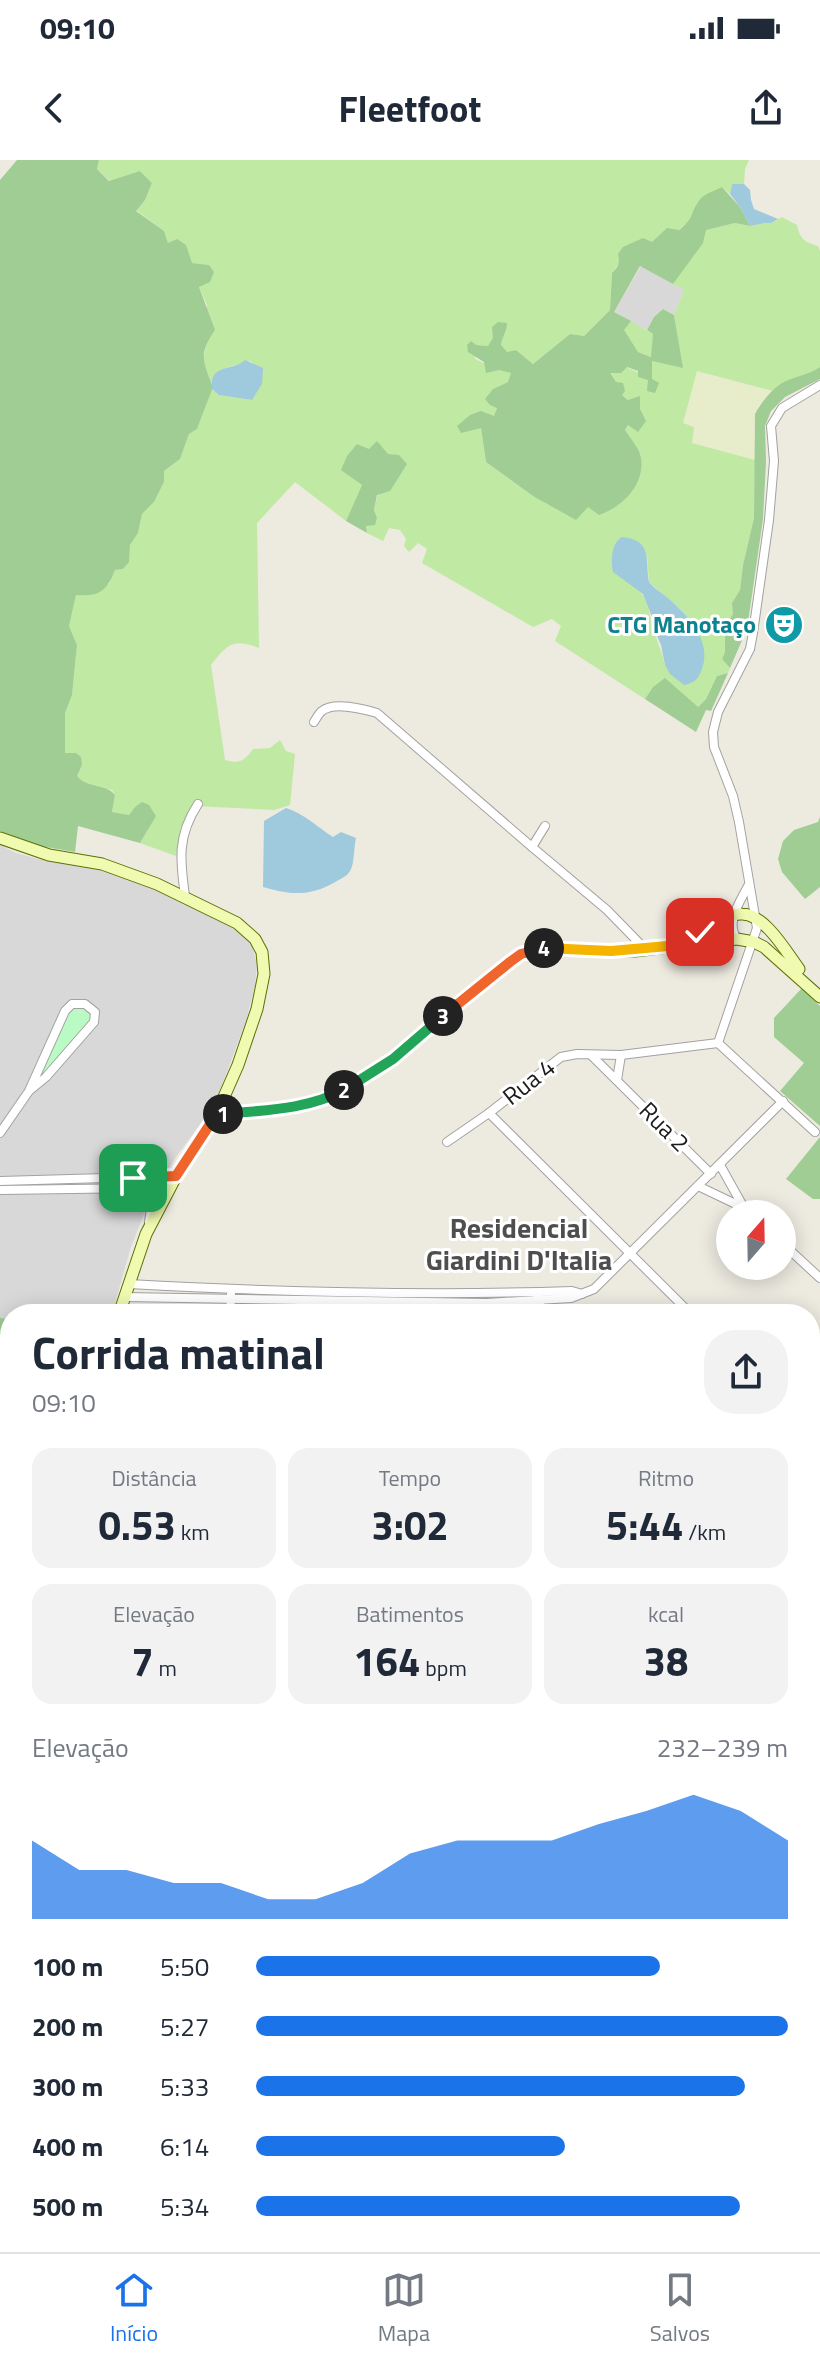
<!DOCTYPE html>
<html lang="pt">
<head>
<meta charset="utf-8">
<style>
	:root { --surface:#fff; --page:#f2f2f3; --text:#1f2937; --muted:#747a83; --line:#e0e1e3; --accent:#1a73e8 }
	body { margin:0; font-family:"Titillium Web",sans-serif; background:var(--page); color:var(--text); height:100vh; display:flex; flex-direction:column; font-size:30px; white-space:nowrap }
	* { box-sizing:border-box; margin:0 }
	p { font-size:26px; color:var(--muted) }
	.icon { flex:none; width:44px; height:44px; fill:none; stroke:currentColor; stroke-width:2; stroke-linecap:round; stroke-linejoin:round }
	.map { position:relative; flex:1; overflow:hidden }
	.panel { position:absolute; left:0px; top:1144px; width:820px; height:948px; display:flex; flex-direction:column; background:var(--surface); border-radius:32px 32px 0 0; box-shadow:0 4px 20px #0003 }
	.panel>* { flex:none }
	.needle { width:52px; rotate:20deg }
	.fabs { position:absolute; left:716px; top:1040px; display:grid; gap:16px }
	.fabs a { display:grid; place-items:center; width:80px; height:80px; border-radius:50%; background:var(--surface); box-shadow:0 4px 20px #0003; font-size:40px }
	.pin { position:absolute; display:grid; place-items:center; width:68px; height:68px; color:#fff; margin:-34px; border-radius:16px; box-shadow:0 4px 12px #0006 }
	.km { position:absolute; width:40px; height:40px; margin:-20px; border-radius:50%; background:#222; color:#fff; font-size:22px; line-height:40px; text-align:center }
	.round { display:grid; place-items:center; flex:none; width:84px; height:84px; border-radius:32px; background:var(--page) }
	.summary { display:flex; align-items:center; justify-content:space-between; height:136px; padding:0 32px }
	h1 { font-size:44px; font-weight:700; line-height:60px }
	.stats { display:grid; grid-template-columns:repeat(3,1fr); gap:12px; height:136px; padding:8px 32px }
	.stats div { display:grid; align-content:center; border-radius:20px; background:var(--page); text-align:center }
	.stats b { font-size:40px; font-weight:700 }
	.stats small { font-size:22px; font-weight:400 }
	.stats p { font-size:22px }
	.chart { height:224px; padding:16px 32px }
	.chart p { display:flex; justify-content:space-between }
	.chart svg { width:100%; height:144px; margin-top:8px; fill:var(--accent); opacity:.7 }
	ul { padding:0 32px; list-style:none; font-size:26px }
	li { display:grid; grid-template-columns:128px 96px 1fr; align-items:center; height:60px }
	li i { height:20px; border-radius:10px; background:var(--accent) }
	.status { display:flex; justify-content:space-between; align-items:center; height:56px; padding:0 40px; background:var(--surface); direction:ltr }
	.status svg { height:22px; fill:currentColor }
	header { display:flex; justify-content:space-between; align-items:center; height:104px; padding:0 32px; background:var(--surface); font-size:36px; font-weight:700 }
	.dock { display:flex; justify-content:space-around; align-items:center; height:112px; border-top:2px solid var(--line); background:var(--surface); font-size:22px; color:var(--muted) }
	.dock a { display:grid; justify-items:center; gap:4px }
	.dock .selected { color:var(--accent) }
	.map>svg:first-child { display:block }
	.residential { fill:#d9d8d8 }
	.farmland { fill:#e7edca }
	.grass { fill:#c0e9a4; fill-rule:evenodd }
	.forest { fill:#9fcd93 }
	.park { fill:#bafac5 }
	.water { fill:#9fc9dc }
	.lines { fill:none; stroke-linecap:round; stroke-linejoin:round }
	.street-casing { stroke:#a2a2a2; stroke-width:10 }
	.secondary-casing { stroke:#5b7103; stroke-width:13 }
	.street { stroke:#fff; stroke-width:8 }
	.secondary { stroke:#f0fab1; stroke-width:11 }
	.split-1-casing { stroke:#fff; stroke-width:16 }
	.split-2-casing { stroke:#fff; stroke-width:16 }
	.split-3-casing { stroke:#fff; stroke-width:16 }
	.split-4-casing { stroke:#fff; stroke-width:16 }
	.split-5-casing { stroke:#fff; stroke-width:16 }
	.split-6-casing { stroke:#fff; stroke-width:16 }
	.split-1 { stroke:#f0652b; stroke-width:10 }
	.split-2 { stroke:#22a559; stroke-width:10 }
	.split-3 { stroke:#22a559; stroke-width:10 }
	.split-4 { stroke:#f0652b; stroke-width:10 }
	.split-5 { stroke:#f5b400; stroke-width:10 }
	.split-6 { stroke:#f5b400; stroke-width:10 }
	.labels { text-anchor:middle; stroke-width:6; stroke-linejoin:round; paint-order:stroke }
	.culture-label { font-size:24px; font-weight:bold; fill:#0d838f; stroke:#fff; text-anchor:end }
	.street-label { font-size:24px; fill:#1b1b1b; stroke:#fff }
	.quarter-label { font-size:28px; font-weight:bold; fill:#4e4e4e; stroke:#fff }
</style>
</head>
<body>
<div class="status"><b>09:10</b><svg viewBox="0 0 49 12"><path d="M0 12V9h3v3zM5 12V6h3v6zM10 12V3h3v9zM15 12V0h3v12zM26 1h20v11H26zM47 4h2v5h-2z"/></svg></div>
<header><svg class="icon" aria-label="back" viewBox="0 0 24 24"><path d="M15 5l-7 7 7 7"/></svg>Fleetfoot<svg class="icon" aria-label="share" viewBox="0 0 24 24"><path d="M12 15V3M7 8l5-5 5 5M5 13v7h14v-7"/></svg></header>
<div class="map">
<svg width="820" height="2092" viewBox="0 0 820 2092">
	<rect width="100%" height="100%" fill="#edeae0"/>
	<g class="residential">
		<path d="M641 106 684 130 674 155 663 149 654 157 647 170 614 152Z"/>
		<path d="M0 685 16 693 43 700 113 713 139 722 228 765 241 774 252 785 257 805 255 825 246 861 225 917 212 948 176 997 150 1038 130 1090 114 1147 40 1149 27 1154H10V1159L0 1158Z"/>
	</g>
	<path class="farmland" d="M697 211 773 231 761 244 754 266 755 300 692 283 683 263Z"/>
	<g class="grass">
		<path d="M99 0H749L745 9 744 24H732L730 34 722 27 697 43 692 59 678 70 652 82 620 102 612 113 610 150 584 176 570 174 533 204 516 190 507 192 500 185 502 178H494L488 186 476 185 475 199 499 210 512 213 508 222 493 229 497 248 494 256 470 255 458 267 481 268 486 302 533 336 588 346 641 296 625 270 640 249V237L629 240 622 235 609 212 626 207 652 219V201L682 207 674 155 684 130 673 124 705 70 735 63 750 66 765 63H771L782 57 797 65C800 79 804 82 818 86L820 91V207C805 217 786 218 773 231L697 211 683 263 694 267 692 283 755 300 754 358 743 405 740 430 733 442V454L725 467V492L722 499 730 508 728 513 717 516 706 539 698 547 653 527 645 539 555 481 561 466 552 459 533 467 422 403 427 389 418 383 409 392 404 386 406 379 400 370 389 368 383 381 367 373 366 365 375 364 377 358 374 350 388 294 369 289 347 296 342 310 362 325 346 361 295 322 257 363 259 488C234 478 227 484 211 505L225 600C239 604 245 601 253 589L270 588 280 580 286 591 295 594 290 645 274 650 193 646 181 668 176 696 140 683 155 657 135 647 129 655 112 652 115 635 112 630 82 623 77 616 82 605 65 593V553L72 535 77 485 69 466 76 435 109 424 115 410 123 409 128 402 130 385 138 373 142 354 154 342 164 322V311L180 299 189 274 197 269 212 229 219 235 252 240 255 205 250 201C234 207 218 205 211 223L203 201 207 181V145L199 127 209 105 192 103 168 84 164 71 136 50 145 40 152 23 140 11 110 21 97 9ZM647 395 649 422 681 450 699 473 665 505C662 492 657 481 653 468 649 453 649 439 636 427Z"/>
		<path d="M631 161 653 174 652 197 638 192 623 170Z"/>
	</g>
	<g class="forest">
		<path d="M17 0H99L97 9 109 21 140 11 152 23 145 40 136 51 164 71 168 83 177 79 186 85 192 103 209 105 214 112 210 122 199 127 215 170C198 194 203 202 213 227L197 269 189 274 180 299 164 311V322L154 342 142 354 138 373 130 385 129 402 123 409 115 410C107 431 99 437 76 435L69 466 77 485 72 535 65 553V593H76L81 597 82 605 77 616C87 629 106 623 115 635L112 652 129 655 135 647 142 642 149 645 156 656 140 683 78 666 75 692 40 686 0 671V20Z"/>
		<path d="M722 27 740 47 750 66 735 63 706 70 703 83 673 124 640 106 614 152 631 161 624 170 638 192 651 197 653 174 647 170 654 157 663 149 674 155 683 208 652 201V219L659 223 655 233 647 231 648 220 638 217V211L627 207 621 213H610L616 222 623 223 625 231 622 235 628 240 640 236V249L646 261 638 272 628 265 625 270C630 278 640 289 641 298 645 325 622 347 599 355L588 347 576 360 533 336 486 302 481 268 461 273 457 266 470 255 481 251 494 256 497 248 490 245 485 239 493 229 508 222 511 213 499 210 486 213 484 202 468 192 467 185 471 181 476 185 488 186 493 178 492 167 498 162 507 163C507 172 502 176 501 185L507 192 516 190 533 204 570 174 584 176 610 150 612 113C619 106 620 103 618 94L623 87 643 78 652 82 667 68 679 70C695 57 689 56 698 42 703 34 714 31 722 27Z"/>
		<path d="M820 207V219L785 237 771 251 765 266 766 302 763 359 747 469 730 508 722 499 725 492V467L733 454 732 443 740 430 743 405 754 358 755 254C761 243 771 230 782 223 795 216 808 215 820 207Z"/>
		<path d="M377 281 388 294 399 295 407 304 390 331 377 335 374 350 377 358 375 365 366 366 367 373 346 361 362 325 341 310 347 296 357 284 369 289Z"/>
		<path d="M728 513 711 551 706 550 696 572 645 539 653 527 665 518 698 547 706 539 717 516Z"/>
		<path d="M820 657V727L805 739 782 712 778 699 783 681 794 670 818 662Z"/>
		<path d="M802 828 820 846V966L780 931 804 903 774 877V858Z"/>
		<path d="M820 977V1039H813L786 1019Z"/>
		<path d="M196 1146 198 1154H132V1150C152 1145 175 1147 196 1146Z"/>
		<path d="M0 1158 10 1159V1209L0 1218Z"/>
		<path d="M820 1190V2092H0V1952H10V2082H810V1196Z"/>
		<path d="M10 1233V1276L0 1275V1234Z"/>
		<path d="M0 1579 10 1589V1730L0 1732Z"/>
	</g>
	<path class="park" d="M82 846 91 854 92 861 38 919 68 853 74 847Z"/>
	<g class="water">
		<path d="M732 24H744L750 30 751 40 754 49 778 59 771 63H765L750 66 740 47 730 34Z"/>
		<path d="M245 200 263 208 262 224 252 240 219 235 212 229C209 203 232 212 245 200Z"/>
		<path d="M622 377C653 380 645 400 649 422 654 428 658 430 664 435 685 452 713 480 702 509 698 519 695 523 684 525L670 514 665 505 661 485 653 467 652 457 643 434 613 412C611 401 611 383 622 377Z"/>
		<path d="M286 648C305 654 317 667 333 677L341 672 356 678C354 686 354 704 351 709 349 715 342 718 337 721 310 737 291 735 263 727L264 661Z"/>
	</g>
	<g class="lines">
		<g class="street-casing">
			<g id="street">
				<path d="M314 562C316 559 319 553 322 551 334 541 363 549 377 553L532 687"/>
				<path d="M545 666 532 687 607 750 646 790"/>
				<path d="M185 736C180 700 177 676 198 644"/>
				<path d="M737 779C725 762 740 742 748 726"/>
				<path d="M718 883 757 768 739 662 733 636 714 587 713 572 718 552 750 489 753 473 769 360 774 301 771 266 782 248 820 225"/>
				<path d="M718 883 815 972"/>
				<path d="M591 895 711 1014"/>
				<path d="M617 920 621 895"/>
				<path d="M489 953 691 1154"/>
				<path d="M0 973 29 931 65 851 72 844H85L95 852 94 862 46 917 29 931"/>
				<path d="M447 982 489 953 561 897 577 894 621 895 718 883"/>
				<path d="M720 1005 744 1048 751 1054"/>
				<path d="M0 1021 176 1016"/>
				<path d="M698 1026 744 1048"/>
				<path d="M0 1030 143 1028 153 1035 149 1062"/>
				<path d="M782 1083 820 1118"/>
				<path d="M129 1124C276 1132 425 1136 572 1131L582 1134"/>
				<path d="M124 1137 487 1143 571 1138 594 1129 783 941"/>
				<path d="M536 1140 547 1154"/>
				<path d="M230 1154 231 1134"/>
				<path d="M0 1456 10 1461"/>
				<path d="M0 1846 10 1823"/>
			</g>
		</g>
		<g class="secondary-casing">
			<g id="secondary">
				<path d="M0 678 49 695 102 704 157 724 237 763 255 779 262 792 264 814 257 849 238 905 216 955 182 1005 146 1074 119 1154"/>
				<path d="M680 783C694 775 727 753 742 754 765 754 787 793 799 809"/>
				<path d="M216 955 292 948 335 934 363 919 393 899 510 802 521 794 544 788 635 791 737 779 754 782 764 787 820 837"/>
				<path d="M0 1487 10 1474"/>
			</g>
		</g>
		<use href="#street" class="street"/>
		<use href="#secondary" class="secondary"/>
	</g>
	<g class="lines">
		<g class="split-1-casing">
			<path id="split-1" d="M133 1018 176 1016 216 955 223 954"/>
		</g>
		<g class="split-2-casing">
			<path id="split-2" d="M223 954C265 950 306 950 344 930"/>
		</g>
		<g class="split-3-casing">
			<path id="split-3" d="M344 930 393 899 443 856"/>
		</g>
		<g class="split-4-casing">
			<path id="split-4" d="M443 856 510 802 521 794 544 788"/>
		</g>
		<g class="split-5-casing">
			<path id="split-5" d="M544 788 611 791 668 786"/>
		</g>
		<g class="split-6-casing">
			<path id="split-6" d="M668 786 676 785 700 772"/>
		</g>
		<use href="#split-1" class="split-1"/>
		<use href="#split-2" class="split-2"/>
		<use href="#split-3" class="split-3"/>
		<use href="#split-4" class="split-4"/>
		<use href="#split-5" class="split-5"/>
		<use href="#split-6" class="split-6"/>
	</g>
	<defs>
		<g id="theatre-disc" transform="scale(2)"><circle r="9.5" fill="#0f9aa8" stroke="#fff"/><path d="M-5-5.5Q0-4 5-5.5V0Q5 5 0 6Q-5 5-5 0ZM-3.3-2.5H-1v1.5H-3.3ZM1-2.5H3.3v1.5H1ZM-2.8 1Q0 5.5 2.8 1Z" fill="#fff"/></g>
	</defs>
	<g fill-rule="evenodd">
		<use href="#theatre-disc" x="784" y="465"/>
	</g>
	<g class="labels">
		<g class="culture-label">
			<text x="756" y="473">CTG Manotaço</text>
		</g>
		<g class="street-label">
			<text transform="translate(529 922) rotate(-38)" y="8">Rua 4</text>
			<text transform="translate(664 967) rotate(45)" y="8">Rua 2</text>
		</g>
		<g class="quarter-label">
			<text x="519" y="1078">Residencial<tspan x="519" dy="32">Giardini D'Italia</tspan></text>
		</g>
	</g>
</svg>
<div class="fabs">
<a><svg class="needle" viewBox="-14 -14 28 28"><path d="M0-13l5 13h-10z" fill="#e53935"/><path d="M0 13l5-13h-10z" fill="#747a83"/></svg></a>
</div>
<div class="pin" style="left:133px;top:1018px;background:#1e9e55"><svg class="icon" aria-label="arrive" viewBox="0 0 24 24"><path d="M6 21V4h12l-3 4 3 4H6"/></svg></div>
<div class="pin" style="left:700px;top:772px;background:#d93025"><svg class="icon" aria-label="check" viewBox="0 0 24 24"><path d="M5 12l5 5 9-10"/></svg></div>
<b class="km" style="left:223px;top:954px">1</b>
<b class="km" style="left:344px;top:930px">2</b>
<b class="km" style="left:443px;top:856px">3</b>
<b class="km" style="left:544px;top:788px">4</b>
<section class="panel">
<div class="summary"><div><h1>Corrida matinal</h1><p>09:10</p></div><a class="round"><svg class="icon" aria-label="share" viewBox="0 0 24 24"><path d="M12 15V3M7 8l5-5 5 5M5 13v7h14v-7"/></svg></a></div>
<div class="stats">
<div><p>Distância</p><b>0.53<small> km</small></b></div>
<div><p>Tempo</p><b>3:02</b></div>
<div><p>Ritmo</p><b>5:44<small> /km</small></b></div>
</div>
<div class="stats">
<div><p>Elevação</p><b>7<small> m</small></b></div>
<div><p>Batimentos</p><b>164<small> bpm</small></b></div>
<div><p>kcal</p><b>38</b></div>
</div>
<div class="chart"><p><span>Elevação</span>232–239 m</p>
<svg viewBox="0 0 160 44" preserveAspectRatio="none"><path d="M0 44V20L10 29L20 29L30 33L40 33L50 38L60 38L70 33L80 24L90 20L100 20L110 20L120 15L130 11L140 6L150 11L160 20V44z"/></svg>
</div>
<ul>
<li><b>100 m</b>5:50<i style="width:76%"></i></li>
<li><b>200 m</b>5:27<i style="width:100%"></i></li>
<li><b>300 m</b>5:33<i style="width:92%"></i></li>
<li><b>400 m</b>6:14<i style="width:58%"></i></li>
<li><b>500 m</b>5:34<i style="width:91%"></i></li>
</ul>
</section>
</div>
<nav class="dock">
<a class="selected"><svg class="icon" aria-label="home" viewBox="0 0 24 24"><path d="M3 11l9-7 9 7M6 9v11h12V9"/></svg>Início</a>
<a><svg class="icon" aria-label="map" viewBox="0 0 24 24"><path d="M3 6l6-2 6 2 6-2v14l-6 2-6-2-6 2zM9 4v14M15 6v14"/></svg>Mapa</a>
<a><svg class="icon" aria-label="saved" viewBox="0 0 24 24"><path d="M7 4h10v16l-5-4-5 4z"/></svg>Salvos</a>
</nav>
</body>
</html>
